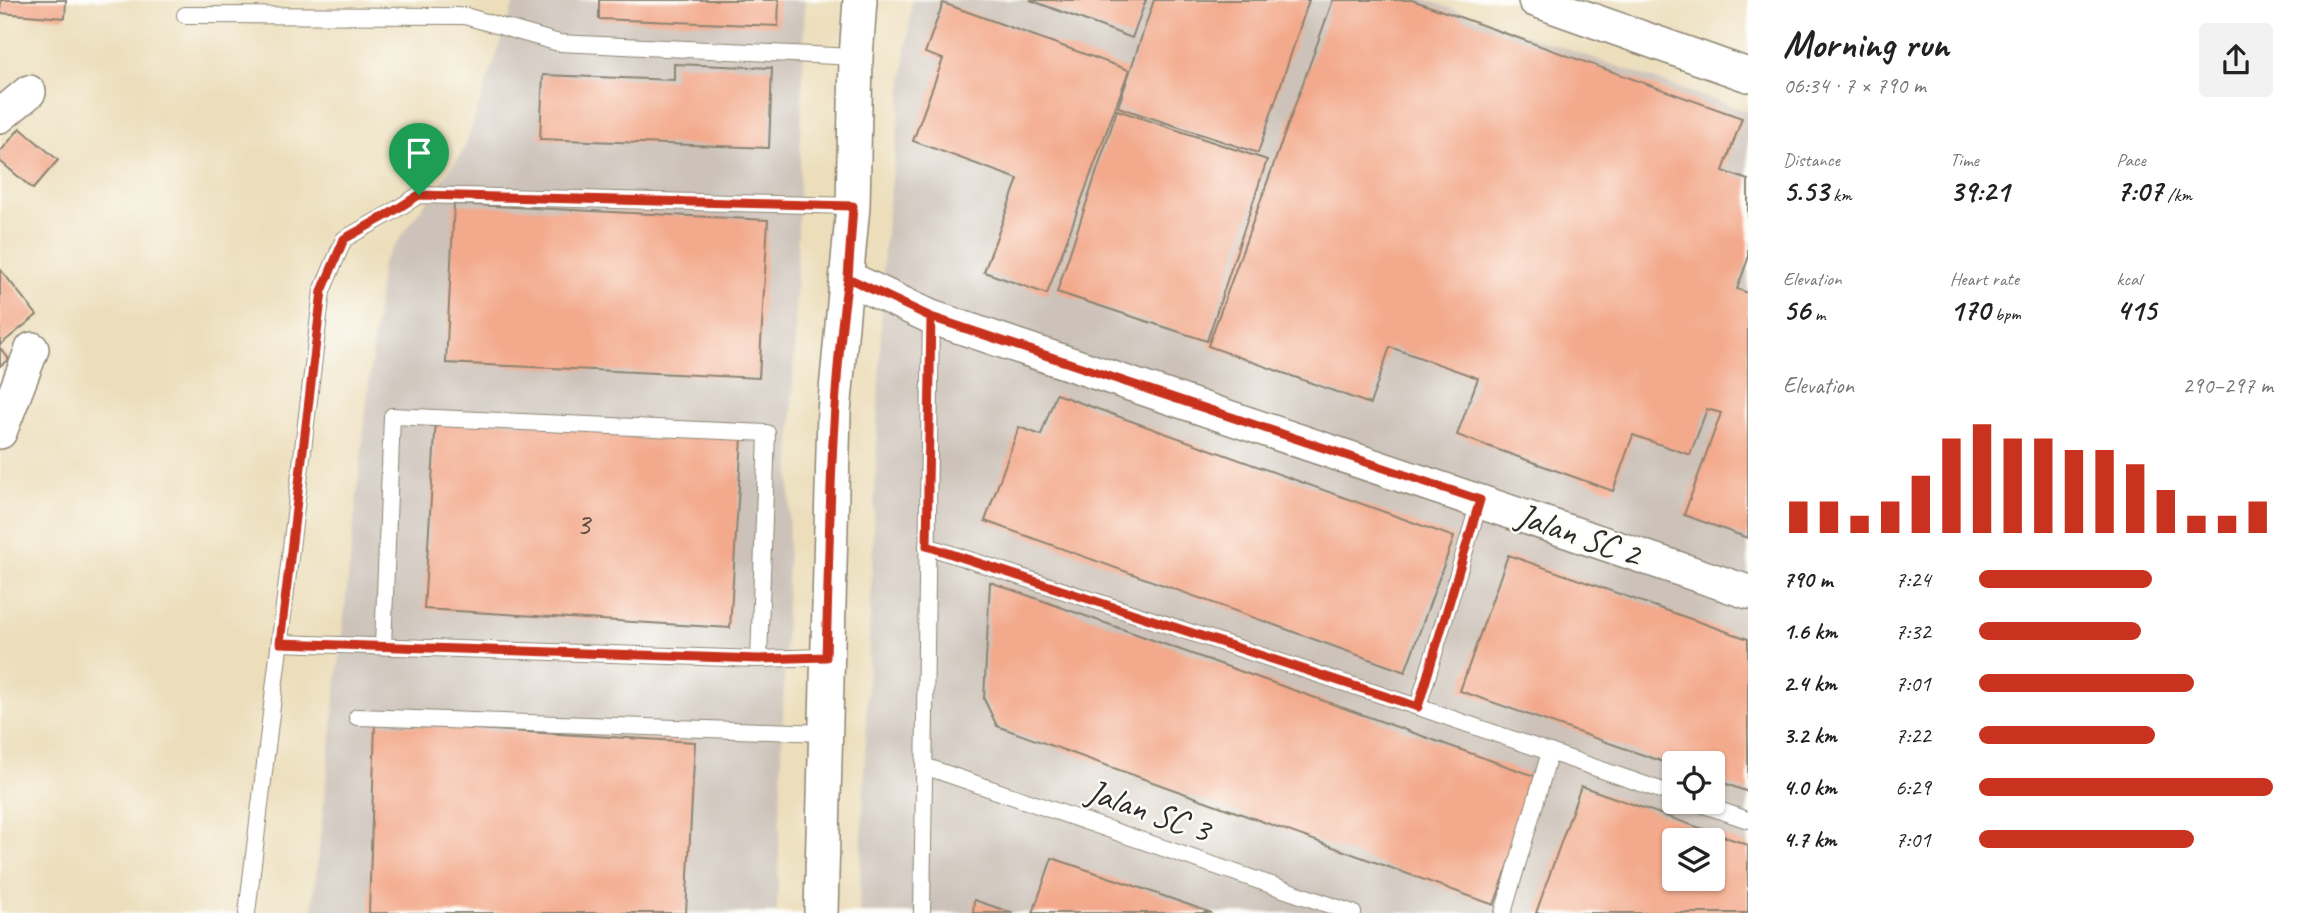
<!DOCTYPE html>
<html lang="en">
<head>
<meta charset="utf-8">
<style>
	:root { --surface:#fff; --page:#f2f2f2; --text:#222; --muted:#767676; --accent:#c8321e }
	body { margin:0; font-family:Caveat,sans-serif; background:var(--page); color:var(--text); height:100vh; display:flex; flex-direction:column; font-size:26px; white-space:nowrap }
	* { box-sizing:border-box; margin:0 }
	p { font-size:23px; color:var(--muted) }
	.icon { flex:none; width:38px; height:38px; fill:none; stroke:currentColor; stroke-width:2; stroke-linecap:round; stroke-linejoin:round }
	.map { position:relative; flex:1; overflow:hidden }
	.drawer { display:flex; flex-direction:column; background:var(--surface); width:560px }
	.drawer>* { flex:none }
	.fabs { position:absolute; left:1662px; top:751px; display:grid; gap:14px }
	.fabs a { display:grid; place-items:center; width:63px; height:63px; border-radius:7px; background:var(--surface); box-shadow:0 2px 5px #0004; font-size:35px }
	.pin { position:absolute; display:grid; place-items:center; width:60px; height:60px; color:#fff; margin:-72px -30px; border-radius:50% 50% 50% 0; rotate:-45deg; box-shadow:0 0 7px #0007 }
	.pin .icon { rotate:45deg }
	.round { display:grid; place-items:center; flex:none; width:74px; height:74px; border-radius:7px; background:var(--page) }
	.head { display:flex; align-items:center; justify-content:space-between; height:119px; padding:0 35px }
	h1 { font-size:38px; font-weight:800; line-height:52px }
	.figures { display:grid; grid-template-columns:repeat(3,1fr); gap:10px; height:119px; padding:7px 35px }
	.figures div { display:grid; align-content:center }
	.figures b { font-size:30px; font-weight:800 }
	.figures small { font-size:19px; font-weight:400 }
	.figures p { font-size:19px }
	.chart { height:196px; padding:14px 35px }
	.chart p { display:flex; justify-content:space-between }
	.chart svg { width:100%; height:126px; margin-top:7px; stroke:var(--accent); stroke-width:6 }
	ul { padding:0 35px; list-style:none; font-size:23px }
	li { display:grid; grid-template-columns:112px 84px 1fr; align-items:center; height:52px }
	li i { height:18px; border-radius:9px; background:var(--accent) }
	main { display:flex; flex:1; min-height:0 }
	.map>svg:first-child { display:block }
	.industrial { fill:#ccc2b9; fill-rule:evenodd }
	.building { fill:#f3a98b; fill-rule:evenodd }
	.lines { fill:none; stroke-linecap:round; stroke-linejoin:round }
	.lane-casing { stroke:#8c8473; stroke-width:18 }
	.street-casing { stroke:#8c8473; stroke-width:36 }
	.lane { stroke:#fff; stroke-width:16 }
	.street { stroke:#fff; stroke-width:33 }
	.route-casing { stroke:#fff; stroke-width:14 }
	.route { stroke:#c8321e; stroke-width:9 }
	.labels { text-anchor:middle; stroke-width:5; stroke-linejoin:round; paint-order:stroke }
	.number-label { font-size:32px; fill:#5d4a43 }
	.street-label { font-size:35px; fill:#2b2b2b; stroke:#fdfcf7 }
</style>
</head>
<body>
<main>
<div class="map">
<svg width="1748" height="913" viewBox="0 0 1748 913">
	<rect width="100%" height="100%" fill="#fdfcf7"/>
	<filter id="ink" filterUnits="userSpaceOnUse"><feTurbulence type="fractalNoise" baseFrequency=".0143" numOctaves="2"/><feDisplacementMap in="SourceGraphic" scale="14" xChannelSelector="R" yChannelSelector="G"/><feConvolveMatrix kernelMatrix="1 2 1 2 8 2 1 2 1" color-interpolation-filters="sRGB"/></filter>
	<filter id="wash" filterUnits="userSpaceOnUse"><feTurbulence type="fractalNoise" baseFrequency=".00686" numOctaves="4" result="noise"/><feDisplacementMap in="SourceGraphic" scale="28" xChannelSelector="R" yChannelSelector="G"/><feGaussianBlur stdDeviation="1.57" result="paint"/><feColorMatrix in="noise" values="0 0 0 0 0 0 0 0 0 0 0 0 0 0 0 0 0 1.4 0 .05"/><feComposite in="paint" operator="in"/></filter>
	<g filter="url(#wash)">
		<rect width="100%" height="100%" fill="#ecdebb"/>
		<g class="industrial">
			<path d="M515 0H805L777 913H312L382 263 464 150Z"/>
			<path d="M912 0H1427L1748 112V913H859L884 249ZM1675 763H1713V802H1675ZM1675 840H1713V878H1675Z"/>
		</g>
		<g id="blocks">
			<g class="building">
				<path d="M1 0H66L65 18 0 13Z"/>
				<path d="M599 0H779L778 26 599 19Z"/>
				<path d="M1030 0H1146L1132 38Z"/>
				<path d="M1154 0H1309L1258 153 1118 107Z"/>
				<path d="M1333 0H1412L1742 118 1723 171 1748 180V259L1737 289 1748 293V538L1684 515 1721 413 1707 409 1690 455 1633 435 1613 491 1457 435 1478 378 1390 347 1370 404 1208 346Z"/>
				<path d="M943 3 1129 70 1047 294 984 272 1018 179 913 141 943 59 925 53Z"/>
				<path d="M674 64 772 68 769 148 540 139 543 75 674 80Z"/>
				<path d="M1117 110 1267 160 1207 341 1057 292Z"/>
				<path d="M20 128 58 160 33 189 0 161V152Z"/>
				<path d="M454 204 768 220 759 378 446 363Z"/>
				<path d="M0 269 37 315 0 345Z"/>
				<path d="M0 348 9 359 0 366Z"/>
				<path d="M1056 394 1454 537 1405 672 985 521 1019 427 1041 435Z"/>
				<path d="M436 418 742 438 730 628 424 609Z"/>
				<path d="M1508 555 1748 639V792L1713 779V763H1675V766L1460 691Z"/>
				<path d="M990 582 1540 778 1494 905 997 726 984 699Z"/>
				<path d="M375 723 695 742 686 913H369Z"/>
				<path d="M1581 786 1748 845V913H1536ZM1675 840H1713V878H1675Z"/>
				<path d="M1052 858 1132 885 1212 913H1033Z"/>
				<path d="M974 900 1013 913H973Z"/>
			</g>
		</g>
	</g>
	<g filter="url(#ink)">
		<use href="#blocks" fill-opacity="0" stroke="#8c8473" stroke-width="2"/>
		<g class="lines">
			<g class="lane-casing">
				<g id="lane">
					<path d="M185 15 465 16 559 43 856 57"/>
					<path d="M927 546 1418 707 1675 795"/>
					<path d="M280 643 759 659 826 657"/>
					<path d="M383 646 392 416 767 433 759 659"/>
					<path d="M1418 707 1480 500"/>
					<path d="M357 717 825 733"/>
					<path d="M924 766 1353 913"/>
					<path d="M1695 802 1748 820"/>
					<path d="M247 913 322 291 344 239 389 214 419 195 853 206"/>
					<path d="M922 913 931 317"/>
					<path d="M1503 913 1550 752"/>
				</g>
			</g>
			<g class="street-casing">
				<g id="street">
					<path d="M1535 0 1748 75"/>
					<path d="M0 116 29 92"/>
					<path d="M848 278 931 317 1748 592"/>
					<path d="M0 432 32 349"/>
					<path d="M821 913 834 412 853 206 856 57 860 0"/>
				</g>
			</g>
			<use href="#lane" class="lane"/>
			<use href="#street" class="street"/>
		</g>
	</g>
	<g class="lines" filter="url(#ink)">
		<g class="route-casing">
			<path id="route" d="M419 195 389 214 344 239 322 291 280 643 759 659 826 657C830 530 830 404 848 278L931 317 1480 500 1418 707 927 546 931 317 848 278 853 206 419 195"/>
		</g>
		<use href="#route" class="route"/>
	</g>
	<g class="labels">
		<g class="number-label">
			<text x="583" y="534">3</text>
		</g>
		<g class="street-label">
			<text transform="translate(1579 534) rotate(19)" y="12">Jalan SC 2</text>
			<text transform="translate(1149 810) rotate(19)" y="12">Jalan SC 3</text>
		</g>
	</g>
</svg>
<div class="fabs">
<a><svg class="icon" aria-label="locate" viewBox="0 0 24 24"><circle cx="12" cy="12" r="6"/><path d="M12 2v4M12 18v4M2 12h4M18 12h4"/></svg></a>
<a><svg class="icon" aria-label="layers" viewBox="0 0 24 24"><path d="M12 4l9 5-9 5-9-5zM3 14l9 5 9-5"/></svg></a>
</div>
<div class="pin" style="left:419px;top:195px;background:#1e9e55"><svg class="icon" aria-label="arrive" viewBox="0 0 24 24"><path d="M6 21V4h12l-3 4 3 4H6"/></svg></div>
</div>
<section class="drawer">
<div class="head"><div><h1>Morning run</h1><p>06:34 · 7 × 790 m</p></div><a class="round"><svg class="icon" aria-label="share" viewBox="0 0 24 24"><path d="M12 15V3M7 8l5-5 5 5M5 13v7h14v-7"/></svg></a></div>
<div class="figures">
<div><p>Distance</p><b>5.53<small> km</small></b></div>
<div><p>Time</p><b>39:21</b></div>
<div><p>Pace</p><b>7:07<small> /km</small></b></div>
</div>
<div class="figures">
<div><p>Elevation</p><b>56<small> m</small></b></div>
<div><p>Heart rate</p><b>170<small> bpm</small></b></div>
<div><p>kcal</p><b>415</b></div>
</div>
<div class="chart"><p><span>Elevation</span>290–297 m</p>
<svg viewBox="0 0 160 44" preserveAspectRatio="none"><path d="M5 44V33M15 44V33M25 44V38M35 44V33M45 44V24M55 44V11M65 44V6M75 44V11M85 44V11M95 44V15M105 44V15M115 44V20M125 44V29M135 44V38M145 44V38M155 44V33"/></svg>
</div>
<ul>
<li><b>790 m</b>7:24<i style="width:59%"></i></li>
<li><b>1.6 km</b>7:32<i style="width:55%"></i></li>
<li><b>2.4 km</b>7:01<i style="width:73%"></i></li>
<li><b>3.2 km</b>7:22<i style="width:60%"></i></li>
<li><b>4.0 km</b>6:29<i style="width:100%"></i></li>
<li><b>4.7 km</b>7:01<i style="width:73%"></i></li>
</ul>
</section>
</main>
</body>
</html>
